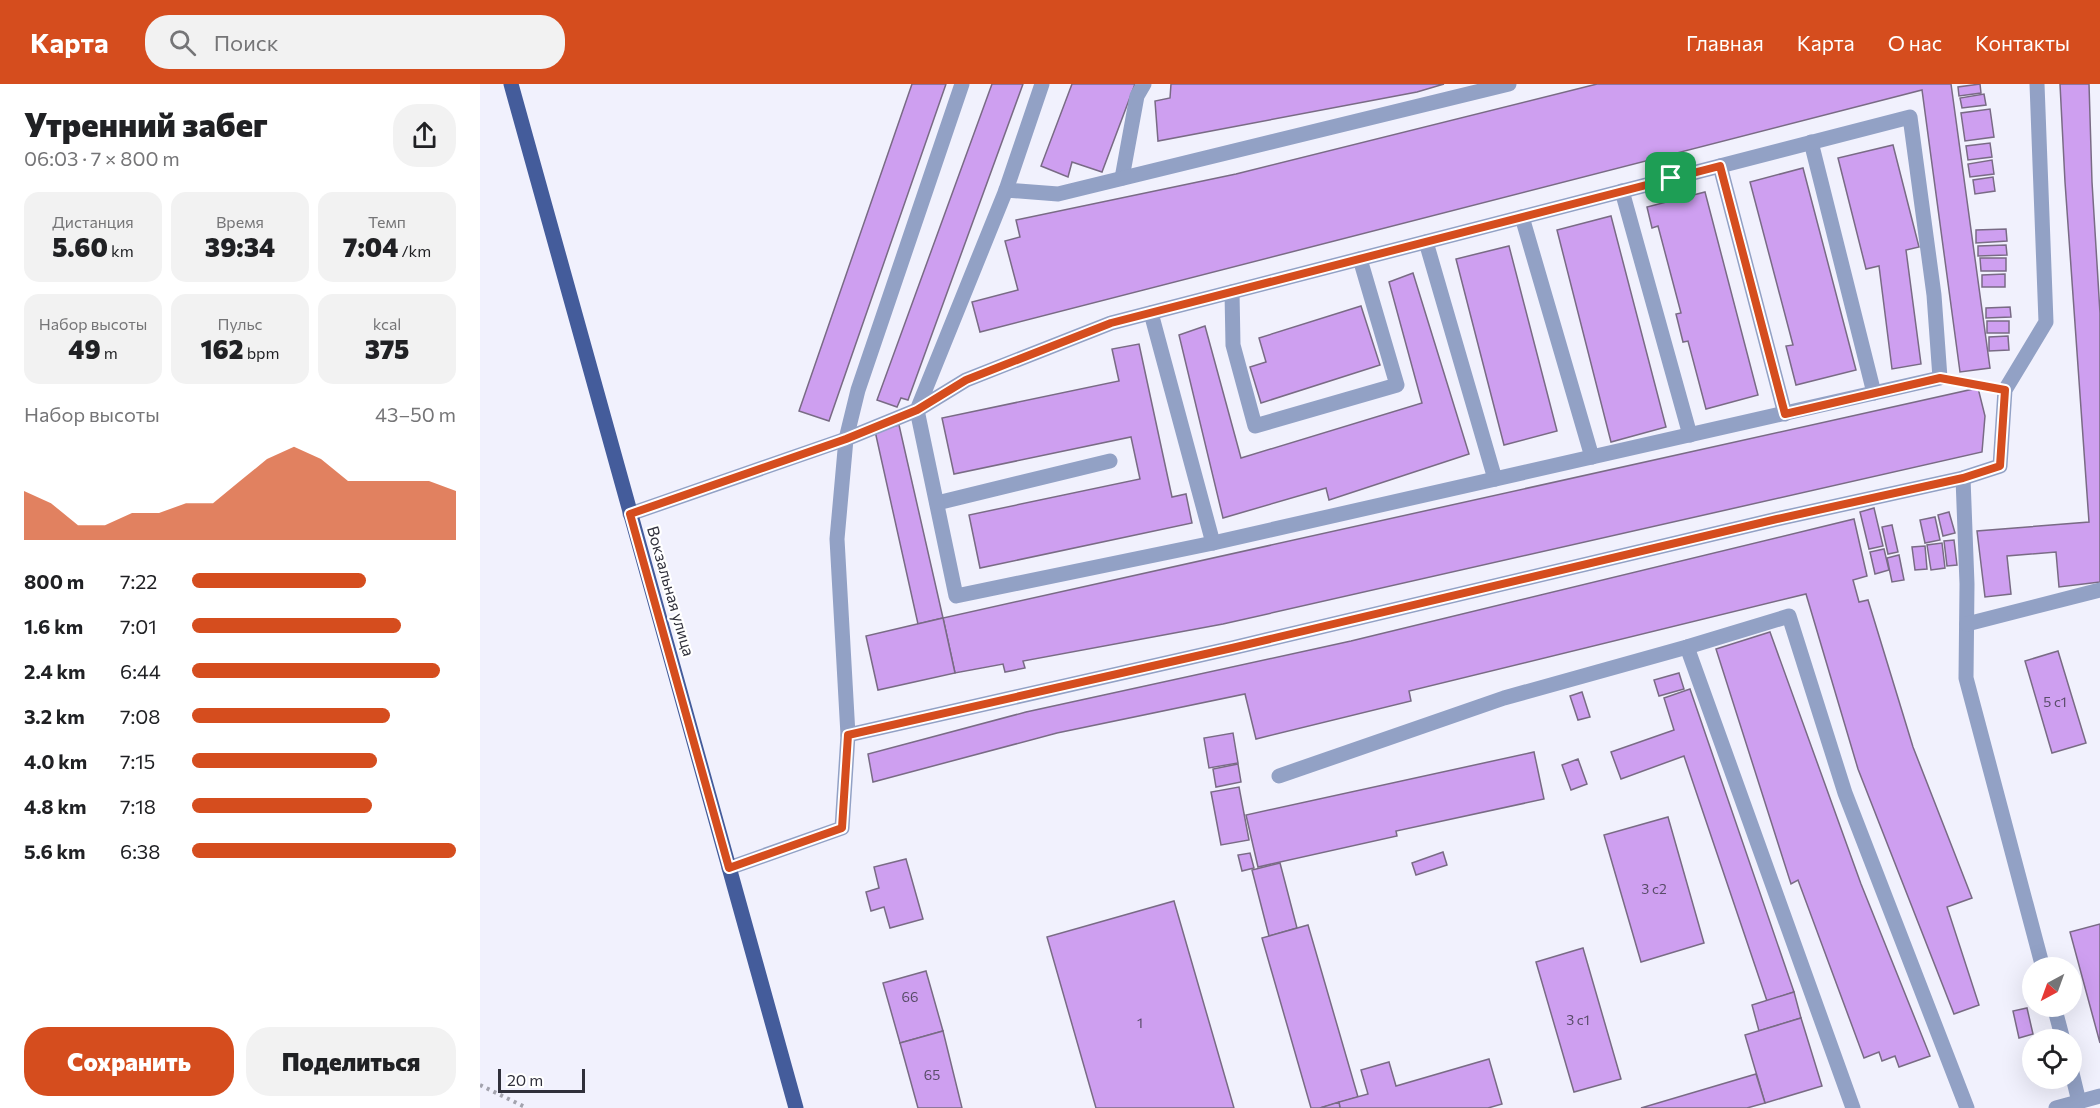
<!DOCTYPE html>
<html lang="ru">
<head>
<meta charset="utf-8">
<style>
	:root { --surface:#fff; --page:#f2f2f2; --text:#202124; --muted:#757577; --accent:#d54d1e }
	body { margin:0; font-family:Commissioner,sans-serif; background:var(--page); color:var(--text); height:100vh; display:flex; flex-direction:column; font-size:22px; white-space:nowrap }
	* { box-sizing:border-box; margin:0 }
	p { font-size:20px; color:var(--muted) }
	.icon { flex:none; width:33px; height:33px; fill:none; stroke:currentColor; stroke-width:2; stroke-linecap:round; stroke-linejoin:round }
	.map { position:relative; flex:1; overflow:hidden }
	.drawer { display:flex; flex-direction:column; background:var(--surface); width:480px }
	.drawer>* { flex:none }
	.needle { width:39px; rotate:221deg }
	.fabs { position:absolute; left:1542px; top:873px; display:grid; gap:12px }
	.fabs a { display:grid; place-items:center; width:60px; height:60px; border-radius:50%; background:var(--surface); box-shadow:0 6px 24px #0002; font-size:30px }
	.scale { position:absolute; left:18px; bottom:15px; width:87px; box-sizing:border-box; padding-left:6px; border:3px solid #30303b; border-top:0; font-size:16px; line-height:21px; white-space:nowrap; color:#30303b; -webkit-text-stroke:4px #fff; paint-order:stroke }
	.pin { position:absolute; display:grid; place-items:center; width:51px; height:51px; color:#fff; margin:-26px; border-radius:12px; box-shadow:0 3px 9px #0006 }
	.round { display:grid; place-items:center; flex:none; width:63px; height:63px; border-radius:24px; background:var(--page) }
	.summary { display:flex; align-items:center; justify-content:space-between; height:102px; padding:0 24px }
	h1 { font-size:33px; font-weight:800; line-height:45px }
	.metrics { display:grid; grid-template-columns:repeat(3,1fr); gap:9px; height:102px; padding:6px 24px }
	.metrics div { display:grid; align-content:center; border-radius:15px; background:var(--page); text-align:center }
	.metrics b { font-size:26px; font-weight:800 }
	.metrics small { font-size:16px; font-weight:400 }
	.metrics p { font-size:16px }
	.chart { height:168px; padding:12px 24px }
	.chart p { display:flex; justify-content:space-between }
	.chart svg { width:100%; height:108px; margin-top:6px; fill:var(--accent); opacity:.7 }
	.cta { display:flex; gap:12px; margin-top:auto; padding:12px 24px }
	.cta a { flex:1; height:69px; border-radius:24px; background:var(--accent); color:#fff; font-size:24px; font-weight:800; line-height:69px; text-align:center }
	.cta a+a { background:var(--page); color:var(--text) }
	ul { padding:0 24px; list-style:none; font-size:20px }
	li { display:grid; grid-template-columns:96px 72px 1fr; align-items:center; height:45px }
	li i { height:15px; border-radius:8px; background:var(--accent) }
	header { display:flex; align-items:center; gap:36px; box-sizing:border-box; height:84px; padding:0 30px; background:var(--accent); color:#fff }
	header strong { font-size:28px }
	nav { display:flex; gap:33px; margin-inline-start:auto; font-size:21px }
	.search { width:420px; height:54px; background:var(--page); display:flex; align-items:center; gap:15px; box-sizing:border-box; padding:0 21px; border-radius:24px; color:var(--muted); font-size:22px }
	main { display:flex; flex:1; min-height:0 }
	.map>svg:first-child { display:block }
	.building { fill:#ce9ff0; stroke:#796b85; stroke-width:1.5 }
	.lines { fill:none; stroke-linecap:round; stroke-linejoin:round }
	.path { stroke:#a3a3ae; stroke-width:4; stroke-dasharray:3 4.5; stroke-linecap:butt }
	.minor { stroke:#92a1c5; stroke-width:15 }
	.major { stroke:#445c9b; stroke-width:15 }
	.route-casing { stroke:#fff; stroke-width:12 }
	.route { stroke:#d54d1e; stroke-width:8 }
	.labels { text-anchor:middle; stroke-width:4.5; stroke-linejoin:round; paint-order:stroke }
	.number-label { font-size:14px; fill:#584c68 }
	.street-label { font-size:16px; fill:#30303b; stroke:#fff }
</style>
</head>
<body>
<header>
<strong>Карта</strong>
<div class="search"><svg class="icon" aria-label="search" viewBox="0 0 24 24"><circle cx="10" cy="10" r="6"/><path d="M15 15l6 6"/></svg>Поиск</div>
<nav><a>Главная</a><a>Карта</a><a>О нас</a><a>Контакты</a></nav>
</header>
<main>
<section class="drawer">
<div class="summary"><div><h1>Утренний забег</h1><p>06:03 · 7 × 800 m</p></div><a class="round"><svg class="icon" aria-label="share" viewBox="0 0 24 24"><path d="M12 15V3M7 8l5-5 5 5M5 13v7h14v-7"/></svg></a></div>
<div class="metrics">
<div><p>Дистанция</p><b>5.60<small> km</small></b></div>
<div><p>Время</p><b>39:34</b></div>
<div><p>Темп</p><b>7:04<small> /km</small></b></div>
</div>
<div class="metrics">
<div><p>Набор высоты</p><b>49<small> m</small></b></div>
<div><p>Пульс</p><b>162<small> bpm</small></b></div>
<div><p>kcal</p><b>375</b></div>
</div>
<div class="chart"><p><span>Набор высоты</span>43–50 m</p>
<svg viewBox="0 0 160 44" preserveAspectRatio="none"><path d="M0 44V24L10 29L20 38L30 38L40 33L50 33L60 29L70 29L80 20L90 11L100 6L110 11L120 20L130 20L140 20L150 20L160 24V44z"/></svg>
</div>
<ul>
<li><b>800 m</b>7:22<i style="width:66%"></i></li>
<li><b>1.6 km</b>7:01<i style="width:79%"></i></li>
<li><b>2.4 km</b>6:44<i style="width:94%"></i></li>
<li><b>3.2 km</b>7:08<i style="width:75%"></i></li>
<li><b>4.0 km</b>7:15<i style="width:70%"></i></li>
<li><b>4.8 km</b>7:18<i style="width:68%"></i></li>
<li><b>5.6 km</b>6:38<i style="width:100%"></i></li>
</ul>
<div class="cta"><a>Сохранить</a><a>Поделиться</a></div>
</section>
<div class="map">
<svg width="1620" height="1024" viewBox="0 0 1620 1024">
	<rect width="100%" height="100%" fill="#f1f1fd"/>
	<g class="building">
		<path d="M432 0H466L349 337 319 327Z"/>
		<path d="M512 0H543L428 316 421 314 417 323 397 316Z"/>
		<path d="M592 0H655L622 88 592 78 588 93 561 82Z"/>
		<path d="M691 0H964L937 8 678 57 675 17 690 14Z"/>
		<path d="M1117 0H1471L1510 284 1480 288 1442 6 500 248 492 218 538 206 525 157 540 153 536 136 756 90Z"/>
		<path d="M1500 0 1501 9 1479 12 1478 3Z"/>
		<path d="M1580 0H1609L1612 98 1620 229V498L1579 503 1576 468 1527 472 1531 510 1505 513 1497 447 1609 438 1585 98Z"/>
		<path d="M1504 10 1506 21 1482 24 1480 14Z"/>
		<path d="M1510 25 1514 53 1485 57 1481 29Z"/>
		<path d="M1510 59 1512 73 1488 76 1486 62Z"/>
		<path d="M1413 61 1439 163 1426 166 1441 280 1412 285 1399 182 1386 185 1358 74Z"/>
		<path d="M1512 76 1514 90 1490 93 1488 80Z"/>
		<path d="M1323 84 1376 286 1316 301 1306 262 1313 261 1270 98Z"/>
		<path d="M1513 93 1515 107 1495 110 1493 96Z"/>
		<path d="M1225 108 1278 311 1226 325 1208 257 1203 258 1196 230 1201 229 1178 142 1172 144 1167 123Z"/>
		<path d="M1131 132 1186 343 1131 358 1077 146Z"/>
		<path d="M1526 145 1527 157 1496 159V146Z"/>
		<path d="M1526 161 1527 171 1498 172V162Z"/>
		<path d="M1029 162 1077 347 1024 361 976 175Z"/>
		<path d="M1500 174H1526V187H1501Z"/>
		<path d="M933 189 989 370 849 416 846 404 743 434 699 251 725 242 761 374 942 319 909 198Z"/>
		<path d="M1525 190V203H1502V191Z"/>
		<path d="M881 222 900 281 781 319 770 283 786 278 779 254Z"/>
		<path d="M1530 223 1531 233 1506 234V224Z"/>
		<rect x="1507" y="237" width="22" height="12"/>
		<path d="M1528 252 1529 266 1509 267V253Z"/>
		<path d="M659 260 692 413 706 410 712 439 500 484 489 431 660 395 651 353 474 390 462 334 639 297 632 265Z"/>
		<path d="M1498 304 1505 332 1502 368 743 540 543 577 545 584 525 588 523 580 475 589 463 534Z"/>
		<path d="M419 341 463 534 438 540 395 347Z"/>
		<path d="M1394 424 1403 462 1389 465 1380 428Z"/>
		<path d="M1469 428 1475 449 1463 452 1458 431Z"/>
		<path d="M1455 433 1460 456 1445 459 1440 436Z"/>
		<path d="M1374 435 1387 492 1373 496 1379 518 1388 516 1433 663 1492 814 1467 823 1499 921 1474 930 1378 685 1326 510 929 607 931 617 776 655 765 610 577 649 393 698 388 670 546 628 871 557Z"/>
		<path d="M1412 441 1418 468 1408 470 1402 443Z"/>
		<path d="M1474 456 1477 481 1467 482 1464 457Z"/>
		<path d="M1462 459 1465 484 1451 486 1447 461Z"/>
		<path d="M1445 462 1447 485 1435 486 1432 463Z"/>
		<path d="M1404 465 1409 486 1395 490 1390 468Z"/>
		<path d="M1419 471 1424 496 1412 498 1407 474Z"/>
		<path d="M463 534 475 589 398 606 386 552Z"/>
		<path d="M1290 548 1381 800 1450 972 1419 983 1415 972 1402 977 1399 968 1384 974 1318 796 1311 800 1236 565Z"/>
		<path d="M1578 567 1606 659 1572 669 1545 577Z"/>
		<path d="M1199 589 1204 605 1179 612 1174 596Z"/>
		<path d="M1210 605 1314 908 1287 917 1204 672 1141 695 1131 668 1194 646 1184 614Z"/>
		<path d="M1102 608 1110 633 1098 636 1090 612Z"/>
		<path d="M753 649 758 679 729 684 724 654Z"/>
		<path d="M1054 668 1064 715 916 747 917 752 778 783 766 731Z"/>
		<path d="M1098 675 1107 700 1091 706 1082 681Z"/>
		<path d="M758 680 761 698 736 703 733 685Z"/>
		<path d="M759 703 769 756 741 761 731 708Z"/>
		<path d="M1188 733 1224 859 1161 878 1124 751Z"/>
		<path d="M963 768 967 781 936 791 932 779Z"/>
		<path d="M770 769 774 784 762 787 758 771Z"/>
		<path d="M426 775 443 835 410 844 404 823 391 827 386 808 399 804 394 783Z"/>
		<path d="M800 779 817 844 789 852 772 786Z"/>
		<path d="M694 817 754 1024H616L567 853Z"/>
		<path d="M1620 840V959L1590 848Z"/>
		<path d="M828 841 878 1013 840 1024H831L782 854Z"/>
		<path d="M1103 864 1141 995 1094 1008 1056 878Z"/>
		<path d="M446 887 463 947 420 959 403 899Z"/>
		<path d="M1314 908 1321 934 1279 947 1272 921Z"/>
		<path d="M1547 924 1553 950 1539 954 1533 927Z"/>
		<path d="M1321 934 1342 1002 1285 1019 1265 951Z"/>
		<path d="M463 947 482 1024H438L420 959Z"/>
		<path d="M1009 975 1022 1020 1008 1024H860L859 1018 888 1010 881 986 909 978 916 1002Z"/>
		<path d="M1276 990 1285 1019 1267 1024H1161Z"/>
		<path d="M859 1018 860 1024H840Z"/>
	</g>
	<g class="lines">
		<g class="path">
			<path d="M1482 298 1504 302"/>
			<path d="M0 1001 47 1024"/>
		</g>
		<g class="minor">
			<path d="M1331 58 1394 309"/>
			<path d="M1240 82 1305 330"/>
			<path d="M642 94 657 12 664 0"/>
			<path d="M526 106 578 110 1029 0"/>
			<path d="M1142 107 1210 351"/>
			<path d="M1042 133 1112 373"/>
			<path d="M946 158 1015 395"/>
			<path d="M752 208 753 261 775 342 917 301 880 175"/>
			<path d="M671 229 733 459"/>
			<path d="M1483 394 1487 500 1486 594 1563 884"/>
			<path d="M457 419 630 377"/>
			<path d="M150 430 366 355 437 326 486 296 631 239 1430 33 1454 211 1460 294 733 459 476 512 437 326 526 106 562 0"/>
			<path d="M1487 540 1620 506"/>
			<path d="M1207 563 1373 1024"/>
			<path d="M368 651 752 564 1297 435 1483 394 1520 382 1525 306 1566 238 1557 0"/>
			<path d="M799 692 1024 614 1207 563 1309 532 1365 709 1487 1024"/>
			<path d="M249 784 362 744 368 651 357 455 366 355 378 306 482 0"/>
			<path d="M1574 922 1583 956"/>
			<path d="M1592 989 1599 1018"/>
			<path d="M1576 1024 1620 1012"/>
		</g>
		<path class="major" d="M31 0 316 1024"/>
	</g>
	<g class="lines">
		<g class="route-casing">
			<path id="route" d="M1240 82 1305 330 1460 294 1525 306 1520 382 1483 394 1297 435 752 564 368 651 362 744 249 784 150 430 366 355 437 326 486 296 631 239Z"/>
		</g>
		<use href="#route" class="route"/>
	</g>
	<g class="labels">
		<g class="number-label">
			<text x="1575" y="623">5 с1</text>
			<text x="1174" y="810">3 с2</text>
			<text x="430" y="918">66</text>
			<text x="1098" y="941">3 с1</text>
			<text x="660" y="944">1</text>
			<text x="452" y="996">65</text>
		</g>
		<g class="street-label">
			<text transform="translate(191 507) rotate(74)" y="6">Вокзальная улица</text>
		</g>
	</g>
</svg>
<div class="fabs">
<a><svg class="needle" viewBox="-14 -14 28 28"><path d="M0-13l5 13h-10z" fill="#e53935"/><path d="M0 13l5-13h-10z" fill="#757577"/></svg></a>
<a><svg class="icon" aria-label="locate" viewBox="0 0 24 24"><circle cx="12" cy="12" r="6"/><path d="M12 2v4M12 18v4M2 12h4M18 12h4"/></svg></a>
</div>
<div class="scale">20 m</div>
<div class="pin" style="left:1191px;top:94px;background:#1e9e55"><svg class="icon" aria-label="arrive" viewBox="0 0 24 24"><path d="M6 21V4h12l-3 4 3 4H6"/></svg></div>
</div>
</main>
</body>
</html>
